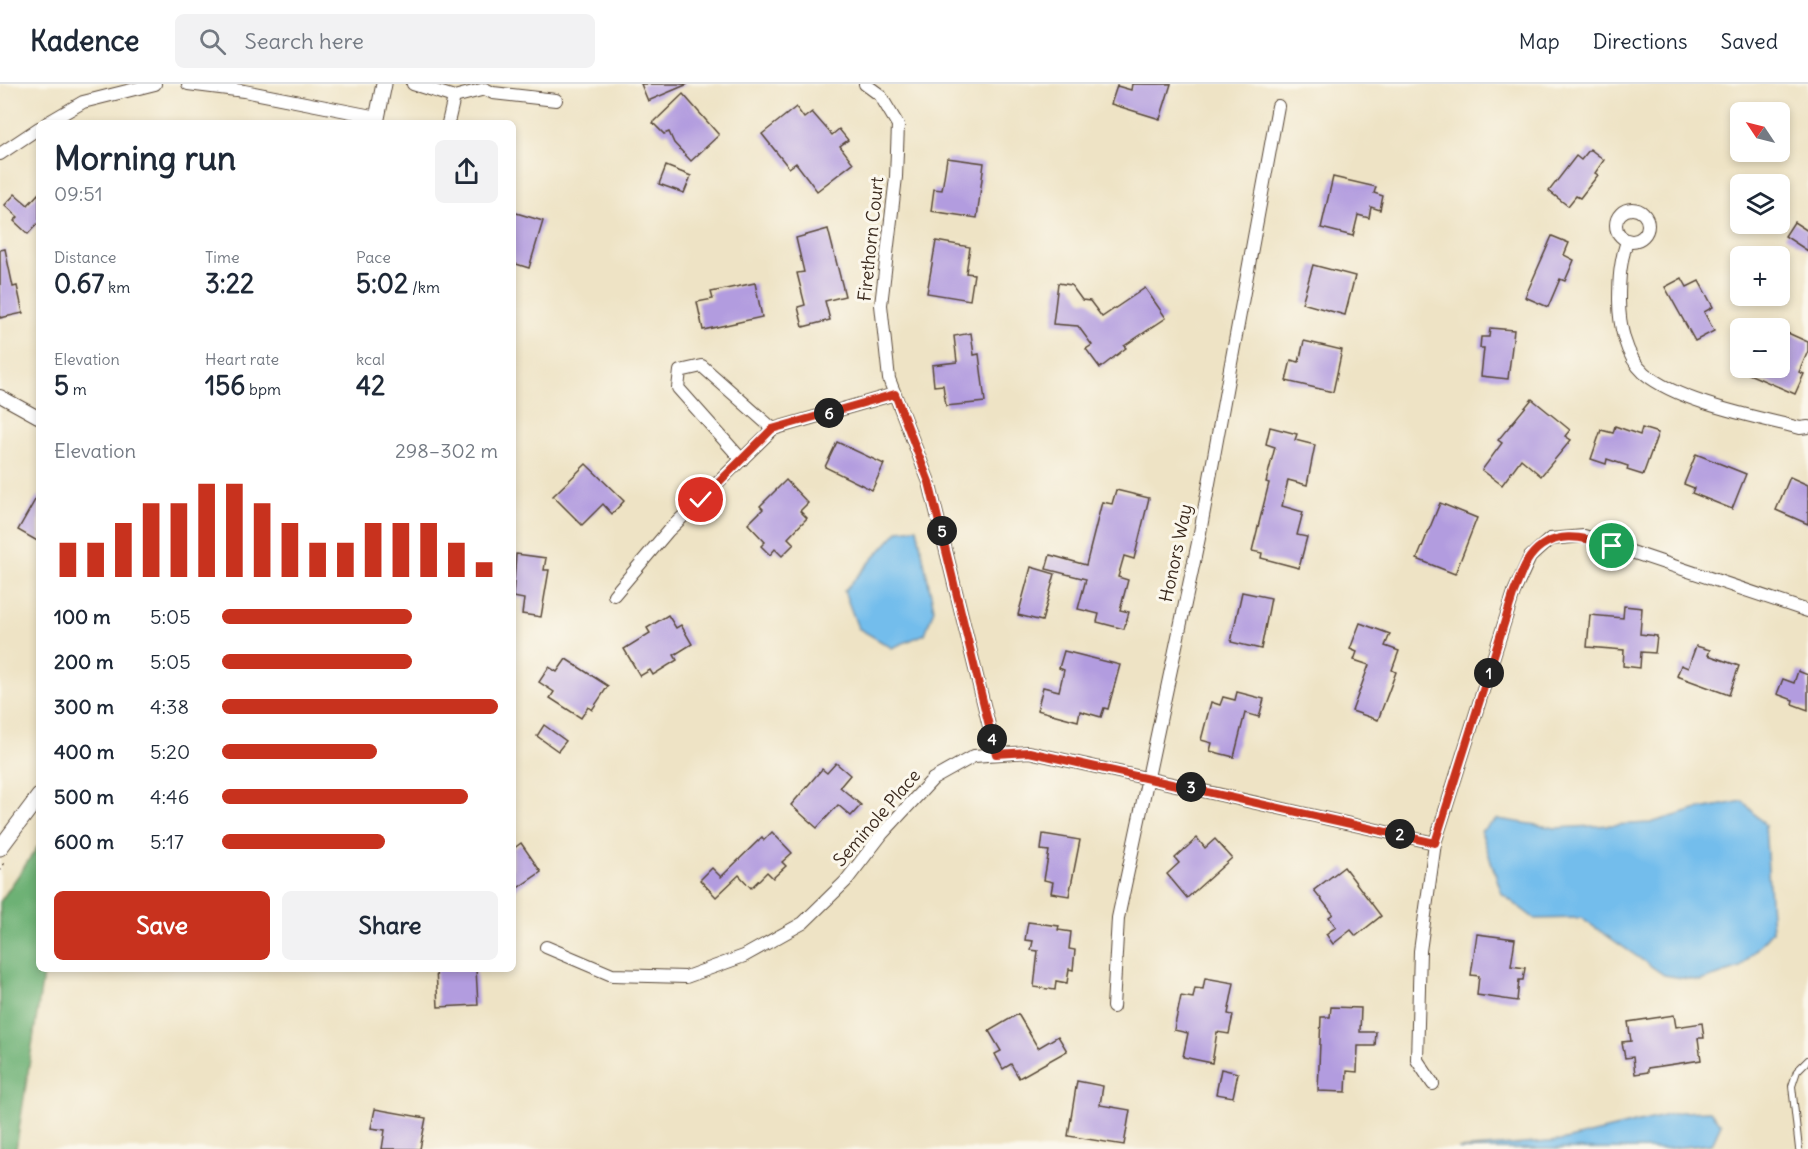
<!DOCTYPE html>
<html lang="en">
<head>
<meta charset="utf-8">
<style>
	:root { --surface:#fff; --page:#f2f2f3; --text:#1f2937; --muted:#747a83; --line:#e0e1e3; --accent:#c8321e }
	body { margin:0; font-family:Delius,sans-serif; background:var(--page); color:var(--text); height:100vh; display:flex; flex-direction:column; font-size:22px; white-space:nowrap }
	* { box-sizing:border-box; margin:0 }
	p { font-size:20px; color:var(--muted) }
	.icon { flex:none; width:33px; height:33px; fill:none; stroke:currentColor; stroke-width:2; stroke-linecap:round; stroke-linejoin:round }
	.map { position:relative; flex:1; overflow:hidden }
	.drawer { position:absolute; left:36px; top:36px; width:480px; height:852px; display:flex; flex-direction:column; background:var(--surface); border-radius:9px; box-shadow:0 3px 9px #0003 }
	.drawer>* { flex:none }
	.needle { width:39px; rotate:305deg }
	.buttons { position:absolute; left:1730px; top:18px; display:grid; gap:12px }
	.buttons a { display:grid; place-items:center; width:60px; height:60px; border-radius:9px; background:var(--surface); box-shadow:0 3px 9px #0003; font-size:30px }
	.pin { position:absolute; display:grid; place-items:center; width:51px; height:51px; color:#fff; margin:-26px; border:3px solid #fff; border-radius:50%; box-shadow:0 2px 6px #0007 }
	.km { position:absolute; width:30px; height:30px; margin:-15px; border-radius:50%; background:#222; color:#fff; font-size:16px; line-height:30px; text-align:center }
	.round { display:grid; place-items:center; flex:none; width:63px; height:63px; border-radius:9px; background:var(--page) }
	.summary { display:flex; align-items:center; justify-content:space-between; height:102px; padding:0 18px }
	h1 { font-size:33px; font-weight:700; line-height:45px }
	.figures { display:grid; grid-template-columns:repeat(3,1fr); gap:9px; height:102px; padding:6px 18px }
	.figures div { display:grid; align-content:center }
	.figures b { font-size:26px; font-weight:700 }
	.figures small { font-size:16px; font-weight:400 }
	.figures p { font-size:16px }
	.chart { height:168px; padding:12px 18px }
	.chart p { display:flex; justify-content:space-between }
	.chart svg { width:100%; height:108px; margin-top:6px; stroke:var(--accent); stroke-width:6 }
	.primary-button { display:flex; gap:12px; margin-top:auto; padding:12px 18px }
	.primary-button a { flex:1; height:69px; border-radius:9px; background:var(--accent); color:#fff; font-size:24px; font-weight:700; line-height:69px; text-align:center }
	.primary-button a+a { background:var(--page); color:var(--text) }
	ul { padding:0 18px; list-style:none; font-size:20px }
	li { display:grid; grid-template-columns:96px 72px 1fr; align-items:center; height:45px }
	li i { height:15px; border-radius:8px; background:var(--accent) }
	header { display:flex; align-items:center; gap:36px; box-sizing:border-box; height:84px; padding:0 30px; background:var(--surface); border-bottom:2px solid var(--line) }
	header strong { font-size:28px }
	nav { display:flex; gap:33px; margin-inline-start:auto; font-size:21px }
	.search { width:420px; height:54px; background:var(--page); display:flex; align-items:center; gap:15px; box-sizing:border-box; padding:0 21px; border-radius:9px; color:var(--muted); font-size:22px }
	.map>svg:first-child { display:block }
	.forest { fill:#6db175; stroke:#546e4a; stroke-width:1.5 }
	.water { fill:#73bdec; stroke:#577485; stroke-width:1.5 }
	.building { fill:#b29cdf }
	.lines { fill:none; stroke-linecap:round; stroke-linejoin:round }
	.service-casing { stroke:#564637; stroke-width:8 }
	.minor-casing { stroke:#564637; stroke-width:14 }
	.tertiary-casing { stroke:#564637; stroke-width:17 }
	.path { stroke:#564637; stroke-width:2; stroke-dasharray:1.5 4.5; stroke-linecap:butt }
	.service { stroke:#fff; stroke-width:6 }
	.minor { stroke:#fff; stroke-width:12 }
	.tertiary { stroke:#fff; stroke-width:15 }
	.route-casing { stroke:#fff; stroke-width:12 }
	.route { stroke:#c8321e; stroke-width:8 }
	.labels { text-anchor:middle; stroke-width:6; stroke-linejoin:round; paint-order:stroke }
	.street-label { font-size:18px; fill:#3b2a1e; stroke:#fbf7ec }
</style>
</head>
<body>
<header>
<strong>Kadence</strong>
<div class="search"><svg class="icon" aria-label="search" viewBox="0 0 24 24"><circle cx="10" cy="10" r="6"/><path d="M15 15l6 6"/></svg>Search here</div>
<nav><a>Map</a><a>Directions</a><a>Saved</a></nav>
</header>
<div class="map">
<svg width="1808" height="1065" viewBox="0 0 1808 1065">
	<rect width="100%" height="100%" fill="#fbf7ec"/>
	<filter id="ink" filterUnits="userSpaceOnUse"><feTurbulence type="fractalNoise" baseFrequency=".0167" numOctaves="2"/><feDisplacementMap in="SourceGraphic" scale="12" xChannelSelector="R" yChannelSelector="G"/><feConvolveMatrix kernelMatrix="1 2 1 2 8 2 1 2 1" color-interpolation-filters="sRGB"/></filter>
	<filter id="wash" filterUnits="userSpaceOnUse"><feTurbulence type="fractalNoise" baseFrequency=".008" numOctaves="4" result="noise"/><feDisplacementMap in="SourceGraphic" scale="24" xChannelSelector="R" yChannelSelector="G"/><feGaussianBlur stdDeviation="1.35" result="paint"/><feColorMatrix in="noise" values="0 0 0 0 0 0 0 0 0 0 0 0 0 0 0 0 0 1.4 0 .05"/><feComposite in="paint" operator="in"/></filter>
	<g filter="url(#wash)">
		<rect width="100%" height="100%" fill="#eee3c5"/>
		<path class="forest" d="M39 761V885H44L16 1065H0V818Z"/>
		<g class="water">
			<path d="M917 444 934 525 925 550 892 564 858 544 844 507 899 446Z"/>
			<path d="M1743 717 1765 741 1772 847 1740 884 1700 897 1664 891 1581 834 1535 835 1502 810 1481 747 1498 735 1556 744 1650 739 1695 726Z"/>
			<path d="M1710 1027 1721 1040 1712 1060 1663 1065H1458L1561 1057 1680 1028Z"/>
		</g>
		<g id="blocks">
			<g class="building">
				<path d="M641 0H688L648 17Z"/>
				<path d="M1132 0H1171L1160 35 1111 20 1117 2 1131 6Z"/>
				<path d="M683 10 719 51 691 77 674 59 669 48 664 50 653 39Z"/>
				<path d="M796 23 804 34 812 28 832 51 839 45 848 56 840 62 853 79 817 107 796 79 789 84 762 50Z"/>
				<path d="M1590 65 1604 76 1595 89 1598 91 1580 114 1576 112 1568 122 1549 107 1576 72 1581 76Z"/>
				<path d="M947 74 984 79 977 134 931 127 934 105 942 106Z"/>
				<path d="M666 82 691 92 684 109 659 100Z"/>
				<path d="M1333 93 1376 103 1374 109 1383 112 1380 126 1371 123 1369 134 1358 131 1353 152 1321 144Z"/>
				<path d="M39 109V138L28 150 14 137 18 133 5 121 15 110 28 121Z"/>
				<path d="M513 128 543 137 529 184 513 179Z"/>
				<path d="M1794 138 1808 147V167L1785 152Z"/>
				<path d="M828 145 845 212 825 217 830 236 803 243 798 223 805 221 797 189 804 188 796 154Z"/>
				<path d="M1552 152 1569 159 1564 171 1574 176 1565 197 1560 195 1548 223 1525 213Z"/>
				<path d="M936 157 970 163 966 189 974 190 970 216 927 209Z"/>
				<path d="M5 165 13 203 17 202 23 229 0 234V166Z"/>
				<path d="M1313 181 1355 192 1345 231 1302 219Z"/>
				<path d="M1682 194 1687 203 1699 197 1713 223 1704 228 1714 247 1695 257 1665 203Z"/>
				<path d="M755 199 762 233 703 246 697 218 713 215 711 208Z"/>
				<path d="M1058 199 1071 201 1082 216 1090 217 1102 233 1145 204 1166 234 1124 262 1126 264 1100 284 1086 265 1092 261 1078 242 1053 240Z"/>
				<path d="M1490 244 1514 246 1508 295 1481 292 1484 264H1480L1481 253H1489Z"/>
				<path d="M1779 245 1808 258V267L1799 288 1804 290 1795 310 1735 284H1779Z"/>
				<path d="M971 249 974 271 979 270 985 318 946 322 943 301 934 302 932 281 957 278 954 252Z"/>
				<path d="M1304 257 1342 266 1333 308 1286 297 1291 276 1299 278Z"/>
				<path d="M1532 315 1570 346 1565 352 1571 356 1541 392 1521 375 1502 401 1482 386 1502 359 1498 356Z"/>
				<path d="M1615 342 1640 351 1642 344 1658 349 1643 391 1627 386 1628 382 1607 375 1606 380 1591 375 1601 346 1613 349Z"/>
				<path d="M1270 343 1297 350 1295 356 1315 361 1307 401 1288 396 1282 422 1303 428 1297 451 1307 453 1299 484 1261 474 1262 469 1252 467 1269 399 1266 398 1275 363 1266 360Z"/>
				<path d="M837 358 884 380 872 406 825 383Z"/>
				<path d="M1696 370 1746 390 1732 425 1692 409 1694 404 1684 400Z"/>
				<path d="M586 380 624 417 612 430 603 420 582 441 553 412Z"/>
				<path d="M1790 393 1808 401V440L1776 426Z"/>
				<path d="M786 396 808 419 800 427 807 434 788 454 794 460 782 472 775 465 770 471 761 462 765 458 748 440 763 425 760 422Z"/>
				<path d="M1116 406 1149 414 1134 475 1124 472 1118 493 1128 496 1120 526 1129 528 1124 545 1097 538 1099 530 1078 525 1086 495 1046 485 1050 471 1086 481 1102 418 1112 420Z"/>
				<path d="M39 409V458L18 446Z"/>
				<path d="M1440 419 1477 434 1455 490 1417 475Z"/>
				<path d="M516 470 546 474 544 486H549L541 533 522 530 524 515 513 513Z"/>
				<path d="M1031 483 1055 490 1042 537 1018 531Z"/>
				<path d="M1242 508 1271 514 1261 565 1231 558Z"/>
				<path d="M1624 522 1642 524 1640 550 1657 552 1655 569 1641 568 1640 584 1623 582 1624 566 1587 563 1590 531 1623 534Z"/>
				<path d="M668 531 676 544 681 541 692 560 674 571 677 576 653 591 650 586 640 592 624 565 650 549 647 544Z"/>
				<path d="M1360 539 1390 550 1385 562 1399 567 1392 586 1396 588 1378 636 1352 627 1369 581 1354 576 1357 568 1350 565Z"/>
				<path d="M1696 562 1710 566 1708 571 1739 582 1729 611 1677 592 1681 581 1688 584Z"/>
				<path d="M1064 567 1120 581 1108 625 1104 624 1101 633 1080 627 1078 637 1037 626 1043 603 1059 607 1064 586 1059 584Z"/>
				<path d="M566 575 608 602 592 626 588 623 581 634 550 614 554 608 539 598 549 583 557 588Z"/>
				<path d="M1798 587 1808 591V626L1792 620 1793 616 1777 610 1783 595 1794 599Z"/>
				<path d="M1237 608 1264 615 1259 633 1245 629 1234 673 1210 667 1212 659 1201 656 1211 618 1220 621 1223 613 1235 616Z"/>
				<path d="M544 641 566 657 558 667 537 652Z"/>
				<path d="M836 679 850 691 840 703 861 721 851 732 838 721 817 744 791 721 822 685 827 689Z"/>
				<path d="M772 748 792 769 782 778 786 782 773 794 767 788 751 804 739 791 716 813 700 796 712 784 721 793 762 753 764 756Z"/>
				<path d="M1043 750 1080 756 1069 812 1051 809 1053 798 1044 796 1049 767 1041 766Z"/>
				<path d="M1197 754 1205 764 1215 755 1232 774 1187 814 1167 790 1179 779 1175 774Z"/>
				<path d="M521 759 541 788 513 807V765Z"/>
				<path d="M1344 783 1381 832 1356 852 1351 846 1333 860 1326 850 1336 843 1329 833 1333 830 1314 806Z"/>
				<path d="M1028 838 1059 842 1058 846 1071 848 1069 865 1075 866 1073 886 1069 885 1067 899 1056 897 1055 906 1034 903 1038 867 1031 866 1033 857 1025 856Z"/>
				<path d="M1477 850 1515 855 1511 882 1525 884 1523 896H1519L1517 917 1477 911 1479 892 1471 891Z"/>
				<path d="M436 885H476L478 921 438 923Z"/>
				<path d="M1205 894 1234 899 1228 930 1233 931 1229 950 1217 948 1212 979 1183 973 1188 949 1174 946 1181 912 1193 914 1195 904 1203 905Z"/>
				<path d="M1331 923 1361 924 1360 948H1376L1375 962H1358L1357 988 1347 987 1346 1008 1318 1007 1321 933H1330Z"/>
				<path d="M1018 930 1038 964 1058 952 1067 967 1019 994 1011 980 1003 985 995 970 1001 967 989 947Z"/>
				<path d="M1674 931 1676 943 1702 939 1704 954H1698L1701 976 1648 984V988L1635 990 1633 973 1625 974 1622 958 1631 957 1628 938Z"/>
				<path d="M1221 985 1238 989 1233 1013 1216 1010Z"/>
				<path d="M1077 997 1103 1002 1100 1021 1130 1026 1124 1061 1068 1052Z"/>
				<path d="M375 1025 426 1034 420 1065H382L385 1046 371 1044Z"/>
			</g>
		</g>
	</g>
	<g filter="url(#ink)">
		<use href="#blocks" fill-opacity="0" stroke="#564637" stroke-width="1.5"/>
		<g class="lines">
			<g class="service-casing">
				<path id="service" d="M1799 1065 1792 1002 1797 987 1808 976"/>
			</g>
			<g class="minor-casing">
				<g id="minor">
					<path d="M188 0 244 7 377 33"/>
					<path d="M413 0 454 13 485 5 493 9 556 16"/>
					<path d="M865 0 880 11 898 41 896 93 881 221 889 295 929 398 996 670"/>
					<path d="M47 39 83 18 155 0"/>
					<path d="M448 39 454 13"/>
					<path d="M0 70 39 44"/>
					<circle cx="1632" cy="141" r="16"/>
					<path d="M1627 157C1620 178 1619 195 1619 216 1619 240 1625 272 1644 289 1678 318 1756 333 1800 344L1808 343"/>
					<path d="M0 312 38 333"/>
					<path d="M742 376 678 304 680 287 702 282 773 345"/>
					<path d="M614 511 668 447 773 345 895 310"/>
					<path d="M546 863 612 891 686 893 744 872 803 839 845 798 882 750 933 695 974 672 1029 668 1435 759"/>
					<path d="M1113 923 1118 834 1199 454 1278 22"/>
					<path d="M1433 1000 1417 976 1420 867 1435 759 1514 508 1530 473 1550 455 1584 452 1808 527"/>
				</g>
			</g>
			<g class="tertiary-casing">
				<g id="tertiary">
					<path d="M376 39 384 0"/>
					<path d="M0 764 39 712"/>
				</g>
			</g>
			<path class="path" d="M0 786 5 778"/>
			<use href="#service" class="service"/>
			<use href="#minor" class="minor"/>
			<use href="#tertiary" class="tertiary"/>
		</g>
	</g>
	<g class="lines" filter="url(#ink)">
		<g class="route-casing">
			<path id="route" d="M701 416 772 345 895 310 929 398 996 670 1029 668 1435 759 1514 508C1519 497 1523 482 1530 473 1551 445 1583 452 1612 462"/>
		</g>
		<use href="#route" class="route"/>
	</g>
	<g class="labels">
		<g class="street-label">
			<text transform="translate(871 155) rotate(-84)" y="6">Firethorn Court</text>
			<text transform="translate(1176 469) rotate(-78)" y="6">Honors Way</text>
			<text transform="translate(877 734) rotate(-49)" y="6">Seminole Place</text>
		</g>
	</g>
</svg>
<div class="buttons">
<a><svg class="needle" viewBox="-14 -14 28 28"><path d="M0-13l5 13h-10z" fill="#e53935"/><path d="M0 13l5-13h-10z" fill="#747a83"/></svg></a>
<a><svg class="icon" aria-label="layers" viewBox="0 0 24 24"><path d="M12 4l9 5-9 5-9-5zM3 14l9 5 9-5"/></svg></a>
<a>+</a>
<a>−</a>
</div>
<div class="pin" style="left:1612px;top:462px;background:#1e9e55"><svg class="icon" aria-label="arrive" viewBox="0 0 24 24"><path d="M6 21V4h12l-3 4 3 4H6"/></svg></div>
<div class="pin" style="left:701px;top:416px;background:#d93025"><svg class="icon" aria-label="check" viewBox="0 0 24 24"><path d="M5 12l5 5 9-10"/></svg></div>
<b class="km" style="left:1489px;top:589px">1</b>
<b class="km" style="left:1400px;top:750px">2</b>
<b class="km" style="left:1191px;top:703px">3</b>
<b class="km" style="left:992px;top:655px">4</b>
<b class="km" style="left:942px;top:447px">5</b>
<b class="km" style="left:829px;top:329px">6</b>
<section class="drawer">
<div class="summary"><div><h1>Morning run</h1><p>09:51</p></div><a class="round"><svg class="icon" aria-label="share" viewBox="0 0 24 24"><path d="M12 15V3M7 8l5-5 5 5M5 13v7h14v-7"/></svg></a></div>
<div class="figures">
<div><p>Distance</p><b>0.67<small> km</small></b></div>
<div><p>Time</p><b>3:22</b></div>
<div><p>Pace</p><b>5:02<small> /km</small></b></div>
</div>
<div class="figures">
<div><p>Elevation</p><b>5<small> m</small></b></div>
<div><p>Heart rate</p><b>156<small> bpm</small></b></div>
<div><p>kcal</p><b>42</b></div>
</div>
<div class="chart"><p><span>Elevation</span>298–302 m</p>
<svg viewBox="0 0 160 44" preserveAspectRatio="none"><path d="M5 44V30M15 44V30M25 44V22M35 44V14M45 44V14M55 44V6M65 44V6M75 44V14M85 44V22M95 44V30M105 44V30M115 44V22M125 44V22M135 44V22M145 44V30M155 44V38"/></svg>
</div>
<ul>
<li><b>100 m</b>5:05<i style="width:69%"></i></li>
<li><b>200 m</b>5:05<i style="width:69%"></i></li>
<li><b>300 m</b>4:38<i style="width:100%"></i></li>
<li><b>400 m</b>5:20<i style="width:56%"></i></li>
<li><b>500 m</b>4:46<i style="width:89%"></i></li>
<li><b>600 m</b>5:17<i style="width:59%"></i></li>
</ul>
<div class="primary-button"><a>Save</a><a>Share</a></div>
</section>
</div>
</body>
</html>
